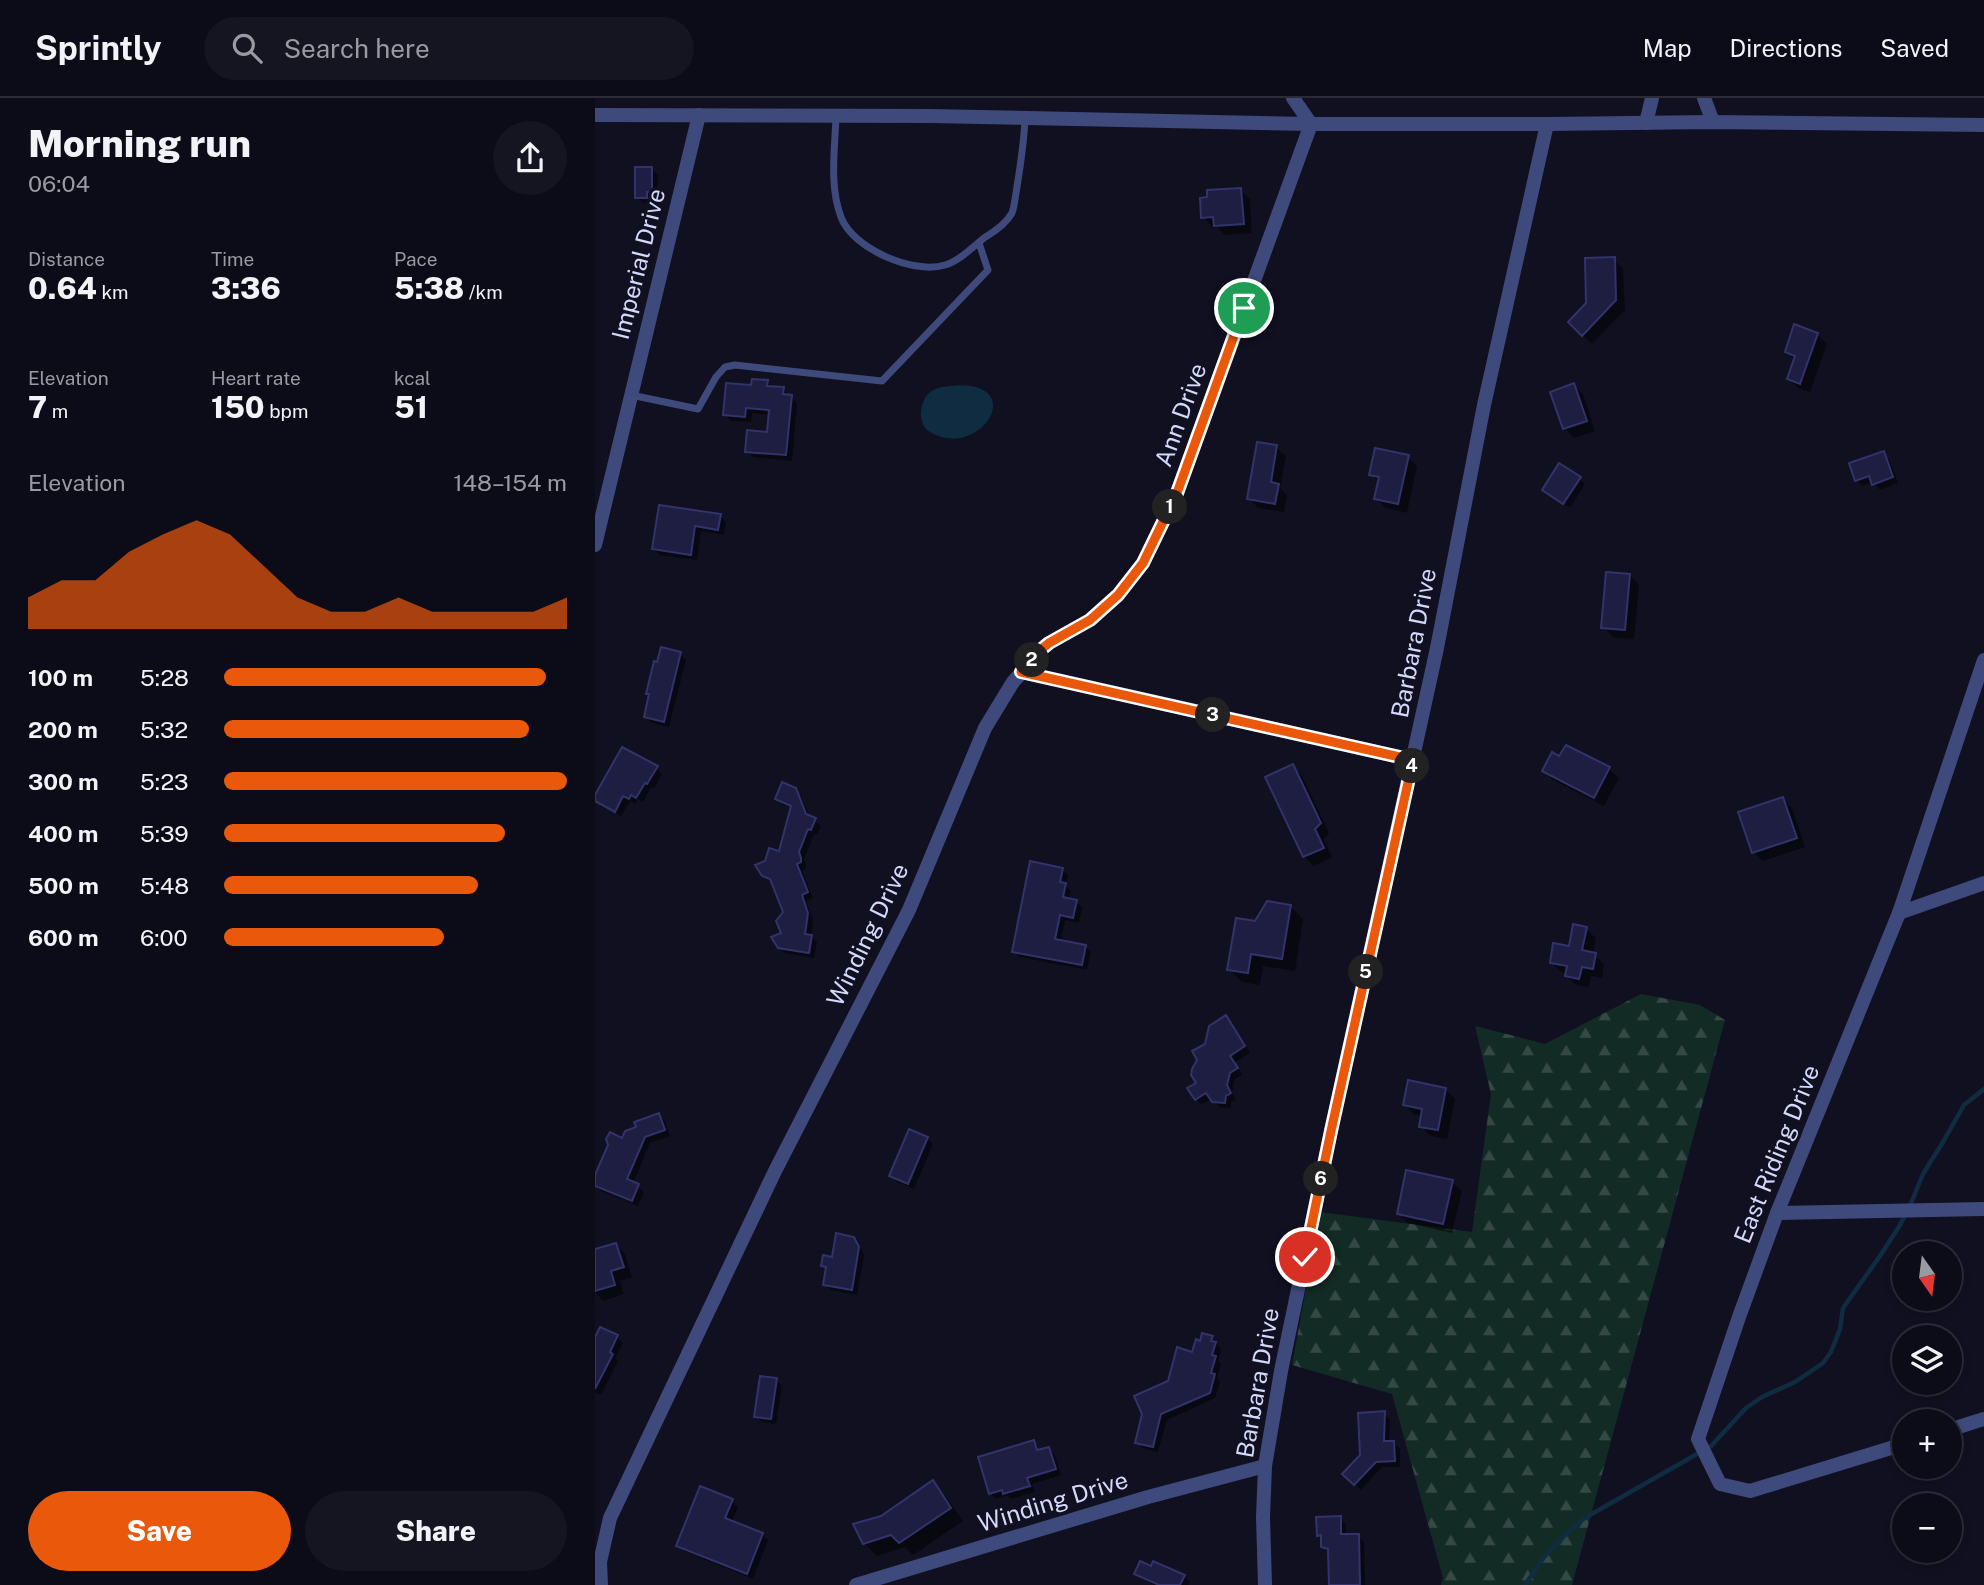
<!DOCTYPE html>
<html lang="en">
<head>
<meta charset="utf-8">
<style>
	:root { --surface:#0c0c19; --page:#151522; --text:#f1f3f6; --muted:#9a9ba2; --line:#2c2c38; --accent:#ea580c }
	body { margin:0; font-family:"Public Sans",sans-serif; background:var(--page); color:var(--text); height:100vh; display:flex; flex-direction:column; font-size:26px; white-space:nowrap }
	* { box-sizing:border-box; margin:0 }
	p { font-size:23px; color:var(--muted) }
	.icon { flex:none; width:38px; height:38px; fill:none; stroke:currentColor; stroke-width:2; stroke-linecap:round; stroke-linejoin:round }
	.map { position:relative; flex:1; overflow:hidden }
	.drawer { display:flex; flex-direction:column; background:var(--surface); width:595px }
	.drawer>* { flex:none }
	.needle { width:46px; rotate:166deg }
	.fabs { position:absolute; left:1297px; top:1143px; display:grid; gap:14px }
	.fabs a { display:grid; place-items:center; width:70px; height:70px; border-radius:50%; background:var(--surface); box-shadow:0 4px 10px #0003,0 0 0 2px var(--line); font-size:35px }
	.pin { position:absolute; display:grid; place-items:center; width:60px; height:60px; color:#fff; margin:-30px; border:4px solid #fff; border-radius:50%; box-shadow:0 2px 7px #0007 }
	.km { position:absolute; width:35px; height:35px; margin:-18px; border-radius:50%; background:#222; color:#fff; font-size:19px; line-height:35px; text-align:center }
	.round { display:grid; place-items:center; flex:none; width:74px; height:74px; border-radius:37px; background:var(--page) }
	.headline { display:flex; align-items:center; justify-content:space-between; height:119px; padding:0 28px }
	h1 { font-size:38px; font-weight:800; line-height:52px }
	.stats { display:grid; grid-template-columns:repeat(3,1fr); gap:10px; height:119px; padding:7px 28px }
	.stats div { display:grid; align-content:center }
	.stats b { font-size:30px; font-weight:800 }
	.stats small { font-size:19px; font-weight:400 }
	.stats p { font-size:19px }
	.chart { height:196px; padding:14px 28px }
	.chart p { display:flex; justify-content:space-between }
	.chart svg { width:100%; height:126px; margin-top:7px; fill:var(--accent); opacity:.7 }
	.primary-button { display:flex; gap:14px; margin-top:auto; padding:14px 28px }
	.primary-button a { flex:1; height:80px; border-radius:42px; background:var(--accent); color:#fff; font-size:28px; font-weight:800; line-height:80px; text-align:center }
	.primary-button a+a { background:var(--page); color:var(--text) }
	ul { padding:0 28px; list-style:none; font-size:23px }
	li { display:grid; grid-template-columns:112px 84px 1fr; align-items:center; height:52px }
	li i { height:18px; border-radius:9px; background:var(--accent) }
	header { display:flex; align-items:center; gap:42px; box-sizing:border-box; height:98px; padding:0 35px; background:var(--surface); border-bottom:2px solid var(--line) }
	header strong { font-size:33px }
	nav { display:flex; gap:38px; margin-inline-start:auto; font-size:24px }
	.search { width:490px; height:63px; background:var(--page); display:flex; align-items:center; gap:18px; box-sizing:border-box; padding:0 24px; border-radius:38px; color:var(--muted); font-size:26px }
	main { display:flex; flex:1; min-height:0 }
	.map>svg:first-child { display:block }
	.forest { fill:url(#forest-firs) }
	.water { fill:#102c40 }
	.shadow { fill:#0007 }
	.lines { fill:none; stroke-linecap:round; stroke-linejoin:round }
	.stream { stroke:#102c40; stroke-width:4.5 }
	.building { fill:#1d1e41; stroke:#31336b; stroke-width:2 }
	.service { stroke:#3f4a7c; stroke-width:7 }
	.minor { stroke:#3f4a7c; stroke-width:14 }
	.tertiary { stroke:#3f4a7c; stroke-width:14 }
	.route-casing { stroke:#fff; stroke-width:14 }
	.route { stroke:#ea580c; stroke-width:9 }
	.labels { text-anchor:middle; stroke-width:7; stroke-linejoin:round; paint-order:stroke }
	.street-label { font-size:24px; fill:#d4d8fb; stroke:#101021 }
</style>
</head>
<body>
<header>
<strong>Sprintly</strong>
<div class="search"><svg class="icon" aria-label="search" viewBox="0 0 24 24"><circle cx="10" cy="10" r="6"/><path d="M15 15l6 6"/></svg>Search here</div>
<nav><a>Map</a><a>Directions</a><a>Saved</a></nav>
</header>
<main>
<section class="drawer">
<div class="headline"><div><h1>Morning run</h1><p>06:04</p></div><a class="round"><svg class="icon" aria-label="share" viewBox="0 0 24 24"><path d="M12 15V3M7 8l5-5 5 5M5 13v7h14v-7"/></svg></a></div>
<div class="stats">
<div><p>Distance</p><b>0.64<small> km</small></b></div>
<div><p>Time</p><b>3:36</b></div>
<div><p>Pace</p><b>5:38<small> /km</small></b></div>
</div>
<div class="stats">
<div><p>Elevation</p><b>7<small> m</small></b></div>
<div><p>Heart rate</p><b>150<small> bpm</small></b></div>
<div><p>kcal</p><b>51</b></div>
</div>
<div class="chart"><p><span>Elevation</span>148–154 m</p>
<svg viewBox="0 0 160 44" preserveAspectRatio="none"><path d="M0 44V33L10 27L20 27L30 17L40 11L50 6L60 11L70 22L80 33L90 38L100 38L110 33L120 38L130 38L140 38L150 38L160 33V44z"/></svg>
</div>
<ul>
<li><b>100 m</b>5:28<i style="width:94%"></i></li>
<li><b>200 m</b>5:32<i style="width:89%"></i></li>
<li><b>300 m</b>5:23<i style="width:100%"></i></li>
<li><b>400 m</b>5:39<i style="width:82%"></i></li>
<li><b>500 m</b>5:48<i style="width:74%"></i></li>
<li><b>600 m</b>6:00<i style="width:64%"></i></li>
</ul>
<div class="primary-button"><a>Save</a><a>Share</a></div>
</section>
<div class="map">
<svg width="1389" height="1487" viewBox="0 0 1389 1487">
	<defs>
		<pattern id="forest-firs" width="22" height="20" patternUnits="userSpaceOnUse" patternTransform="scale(1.75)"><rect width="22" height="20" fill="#132b25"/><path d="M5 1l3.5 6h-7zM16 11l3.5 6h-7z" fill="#344946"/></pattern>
	</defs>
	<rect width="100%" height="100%" fill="#101021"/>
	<path class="forest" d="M1046 896 1105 907 1130 922 977 1487H846L848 1480 797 1296 697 1267 725 1114 877 1134 896 996 880 928 950 946Z"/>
	<path class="water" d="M354 288C365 287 376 286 386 291 420 306 376 359 335 334 322 326 324 305 334 295 340 290 347 289 354 288Z"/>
	<g class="shadow">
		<path d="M57 71 63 77 62 99H57V105H48L42 99Z"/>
		<path d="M645 91 655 101 657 135 630 137 621 128H617L608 119 614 101Z"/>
		<path d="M1019 161 1028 171 1030 212 997 246 975 224 993 206Z"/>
		<path d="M1222 236 1232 246 1215 294 1203 290 1194 281 1200 262 1192 254Z"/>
		<path d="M172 284 179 290 188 291 202 305 197 363 158 359 152 353 173 336 175 317 157 315 156 324 136 323 130 317 158 289Z"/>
		<path d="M978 287 988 296 1000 333 979 340 970 330 957 295Z"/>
		<path d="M681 349 691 358 685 390 692 397 689 414 663 410 654 400Z"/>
		<path d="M1289 355 1294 361 1303 385 1285 392 1278 384 1267 388 1261 382Z"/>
		<path d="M813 359 822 368 812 415 791 410 781 401 785 385 776 376Z"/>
		<path d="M984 380 990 386 975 410 949 392Z"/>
		<path d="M66 409 125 418 131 424 129 437 106 433 102 462 65 457 59 451Z"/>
		<path d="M1035 477 1044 487 1039 541 1018 539 1008 529Z"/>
		<path d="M85 556 91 562 74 629 57 625 51 619 56 598 53 595Z"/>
		<path d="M971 649 1014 671 1024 680 1009 708 958 682 949 673 965 661Z"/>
		<path d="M698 668 707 678 734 735 729 741 737 759 719 768 709 758Z"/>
		<path d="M62 670 67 676 59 691 56 689 48 704 43 701 40 706 35 703 26 718 6 707 0 701Z"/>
		<path d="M200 691 206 698 215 720 226 728 222 737 219 736 209 762 211 767V770L207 773 218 800 211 803 218 822 216 838 222 844 219 860 190 855 184 849 189 835 190 814 178 785 168 777 185 755 197 710 188 707 182 701Z"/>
		<path d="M1188 701 1197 710 1210 749 1168 763 1158 754Z"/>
		<path d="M467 771 473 777 471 788 476 793 474 802 481 803 487 809 484 825 470 822 466 844 490 848 496 854 492 872 425 859 419 853Z"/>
		<path d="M695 808 708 821 700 873 668 868 665 887 647 884 634 871Z"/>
		<path d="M991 831 1001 840 998 856 1009 866 1007 880 996 878 994 889 981 887 972 877V875L966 874 956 864 975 850Z"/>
		<path d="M631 919 637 925 655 955 640 964 647 977 640 981 637 995 641 1002 636 1004V1010L625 1009 616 1001 607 1007 601 1001 611 947Z"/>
		<path d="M851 992 860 1001 852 1041 835 1038 826 1028 828 1018 819 1016 810 1007Z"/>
		<path d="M64 1017 70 1023 75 1038 55 1045 38 1085 49 1094 43 1108 4 1092 0 1088V1081L28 1042Z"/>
		<path d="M332 1040 338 1046 319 1091 302 1084 296 1078Z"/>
		<path d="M857 1084 867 1093 857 1135 813 1125 803 1116Z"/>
		<path d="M258 1141 264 1148 269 1157 262 1197 236 1192 230 1186 232 1172 228 1168 238 1161Z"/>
		<path d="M21 1147 30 1156 37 1179 25 1183 29 1196 8 1203 0 1194V1153Z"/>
		<path d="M22 1239 28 1245 20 1260 23 1263 6 1297 0 1294V1243Z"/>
		<path d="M617 1239 626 1252 623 1263 626 1266 622 1281 625 1284 620 1300 572 1322 563 1354 548 1350 542 1344 575 1284 606 1245Z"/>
		<path d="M181 1282 187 1288 181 1326 167 1324 161 1318Z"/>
		<path d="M789 1315 795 1321 794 1345H799L805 1351V1369H787L766 1392 749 1376 767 1358Z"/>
		<path d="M439 1344 445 1353 454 1351 460 1357 466 1377 437 1386 440 1394 416 1401 412 1397 401 1401 395 1395Z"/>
		<path d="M337 1384 350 1397 368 1423 318 1457 310 1449 282 1458 269 1445 287 1419Z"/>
		<path d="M137 1403 143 1409 137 1424 167 1436 173 1442 158 1481 89 1453 83 1447Z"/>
		<path d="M745 1420 751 1426V1438H763L769 1444 770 1487H735V1455L728 1448V1441L723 1437Z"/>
		<path d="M541 1476 589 1478 595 1484 593 1487H559L547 1481Z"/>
	</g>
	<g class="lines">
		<path class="stream" d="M930 1487 949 1459 969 1438 988 1421 1116 1348 1151 1310 1167 1299 1200 1284 1228 1265 1236 1254 1245 1231 1248 1210 1285 1158 1305 1127 1317 1103 1328 1076 1348 1044 1369 1007 1389 991"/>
	</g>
	<g class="building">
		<path d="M40 69H57V94H52V100H40Z"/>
		<path d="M646 90 649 126 619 128 618 119 606 120 605 100 612 99V92Z"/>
		<path d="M1020 159 1021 202 987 238 973 224 991 205 990 160Z"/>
		<path d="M1199 226 1223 235 1205 286 1192 281 1200 258 1190 254Z"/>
		<path d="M157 281 173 282 172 288 189 289 188 296 197 297 191 357 150 354 152 332 172 334 174 312 151 310 150 319 128 317 131 285 156 287Z"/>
		<path d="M979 285 992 323 968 331 955 294Z"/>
		<path d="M662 344 682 347 676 384 684 386 680 406 652 401Z"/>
		<path d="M780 350 814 357 803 406 779 401 784 379 774 377Z"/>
		<path d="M1289 353 1298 379 1277 387 1274 378 1260 383 1254 365Z"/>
		<path d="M964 365 986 379 968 406 947 392Z"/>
		<path d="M64 407 126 416 123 432 100 428 96 457 57 451Z"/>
		<path d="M1011 474 1035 476 1030 532 1006 530Z"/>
		<path d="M66 549 86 554 69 624 49 619 54 596H51L59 563 62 564Z"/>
		<path d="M971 647 1015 669 999 700 947 673 957 654 964 658Z"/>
		<path d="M27 649 63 668 52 686 50 685 41 700 36 697 34 701 28 698 20 714 0 703V697Z"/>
		<path d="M698 666 726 725 720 731 729 750 708 759 670 679Z"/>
		<path d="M187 684 201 690 211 716 221 720 216 732 213 731 204 754 206 760V764L202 766 213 794 207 797 213 815 210 836 217 837 214 855 183 850 176 839 186 835 181 823 188 814 175 781 167 778 160 767 170 763 174 750 184 753 196 708 180 701Z"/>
		<path d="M1188 699 1202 740 1157 755 1143 714Z"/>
		<path d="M435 763 468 770 465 784 471 785 468 799 482 802 478 820 465 817 460 841 491 847 487 867 417 854Z"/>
		<path d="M672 803 696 807 687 861 656 856 653 875 632 872 641 820 660 823Z"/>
		<path d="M978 826 992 829 987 852 1001 855 998 871 987 869 984 881 970 878 972 868 955 865 958 845 974 848Z"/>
		<path d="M631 917 650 948 635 958 643 970 635 975 632 987 636 995 631 998 630 1005 617 1004 611 995 600 1002 592 990 601 985 596 977 597 971 602 962 597 953 610 946 614 928Z"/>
		<path d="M813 982 851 990 843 1032 824 1029 827 1011 808 1007Z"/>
		<path d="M64 1015 70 1032 50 1039 32 1081 44 1086 37 1103 0 1088V1077L13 1047 11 1041 15 1034 27 1040 30 1033 41 1029 39 1024Z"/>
		<path d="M314 1031 333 1039 313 1086 294 1078Z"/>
		<path d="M811 1072 858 1082 848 1126 802 1116Z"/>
		<path d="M241 1135 259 1139 264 1149 257 1192 228 1187 231 1169 226 1168 228 1157 237 1159Z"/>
		<path d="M21 1145 29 1169 16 1173 20 1187 0 1193V1151Z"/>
		<path d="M5 1229 23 1237 15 1254 18 1256 0 1291V1239Z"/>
		<path d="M607 1235 618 1238 616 1243 621 1244 617 1257 621 1258 616 1275 620 1276 615 1295 566 1316 558 1349 540 1345 547 1316 539 1298 573 1283 582 1249 597 1254 601 1241 605 1243Z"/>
		<path d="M165 1278 182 1280 176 1321 159 1319Z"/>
		<path d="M790 1313 789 1343H799L800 1363 781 1364 759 1387 747 1376 765 1357 763 1315Z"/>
		<path d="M439 1342 442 1352 454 1349 461 1371 432 1380 435 1388 408 1396 407 1392 394 1396 383 1359Z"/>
		<path d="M338 1382 356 1410 304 1445 296 1437 268 1446 258 1426 286 1418Z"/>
		<path d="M105 1388 138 1401 130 1420 168 1435 152 1476 81 1448Z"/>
		<path d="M746 1418V1436H764L765 1487H734L733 1451 726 1449V1437L722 1438 721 1419Z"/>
		<path d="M545 1463 556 1468 558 1463 590 1477 585 1487H564L539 1476Z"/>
	</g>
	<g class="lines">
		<g class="service">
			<path d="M241 18C240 50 234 88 246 119 257 150 318 177 350 167 364 163 378 149 389 140 399 134 411 126 417 115 419 110 420 101 421 95 425 70 429 46 430 21"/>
			<path d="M36 297 103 311 121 279 130 269 140 267 287 283 393 172 384 145"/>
		</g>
		<g class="minor">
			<path d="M1109 0 1118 24"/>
			<path d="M1051 25 1057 0"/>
			<path d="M0 447 104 17"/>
			<path d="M427 574 443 554 454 545 495 522 523 497 548 465 582 395 716 26 698 0"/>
			<path d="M1304 815 1389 785"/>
			<path d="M1182 1115 1389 1111"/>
			<path d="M1354 1332 1389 1321"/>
			<path d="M1309 1346 1155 1393 1125 1386 1103 1341 1144 1219 1182 1115 1304 815 1389 562"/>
			<path d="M6 1487 5 1464 15 1420 180 1073 314 812 390 630 418 584 427 574 818 662"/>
			<path d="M261 1487 553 1399 670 1368"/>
			<path d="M670 1487 668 1419 670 1368 686 1273 736 1033 842 550 889 307 952 26"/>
		</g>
		<path class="tertiary" d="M0 17 335 18 716 26H952L1118 24 1389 27"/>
	</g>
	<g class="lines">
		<g class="route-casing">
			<path id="route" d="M649 210 582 395 548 465 523 497 495 522 454 545 443 554 426 574 818 662 736 1033 710 1159"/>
		</g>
		<use href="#route" class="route"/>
	</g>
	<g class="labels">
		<g class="street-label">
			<text transform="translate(44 166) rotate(-76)" y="8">Imperial Drive</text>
			<text transform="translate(586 317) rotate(-70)" y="8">Ann Drive</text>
			<text transform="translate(819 545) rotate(-79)" y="8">Barbara Drive</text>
			<text transform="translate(273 837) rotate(-64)" y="8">Winding Drive</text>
			<text transform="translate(1182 1056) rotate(-68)" y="8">East Riding Drive</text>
			<text transform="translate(663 1285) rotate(-80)" y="8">Barbara Drive</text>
			<text transform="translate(458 1404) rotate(-17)" y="8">Winding Drive</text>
		</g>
	</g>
</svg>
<div class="fabs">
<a><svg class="needle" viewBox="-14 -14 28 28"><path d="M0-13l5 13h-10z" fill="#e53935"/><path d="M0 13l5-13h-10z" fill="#9a9ba2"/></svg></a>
<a><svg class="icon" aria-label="layers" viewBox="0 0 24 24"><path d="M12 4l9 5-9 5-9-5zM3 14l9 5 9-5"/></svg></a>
<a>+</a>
<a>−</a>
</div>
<div class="pin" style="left:649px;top:210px;background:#1e9e55"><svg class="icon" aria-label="arrive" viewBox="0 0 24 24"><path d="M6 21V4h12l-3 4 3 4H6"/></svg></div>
<div class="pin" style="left:710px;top:1159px;background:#d93025"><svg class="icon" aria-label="check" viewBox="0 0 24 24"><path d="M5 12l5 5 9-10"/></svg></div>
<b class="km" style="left:575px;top:409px">1</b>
<b class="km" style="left:437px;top:562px">2</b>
<b class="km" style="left:618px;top:617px">3</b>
<b class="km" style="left:817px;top:668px">4</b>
<b class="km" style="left:771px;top:874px">5</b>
<b class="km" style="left:726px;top:1081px">6</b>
</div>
</main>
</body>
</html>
